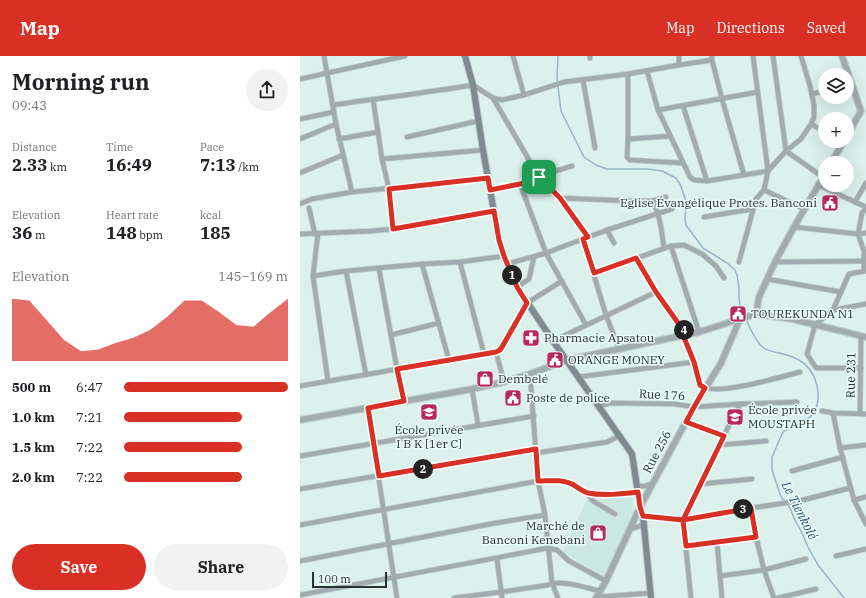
<!DOCTYPE html>
<html lang="en">
<head>
<meta charset="utf-8">
<style>
	:root { --surface:#fff; --page:#f2f2f2; --text:#202124; --muted:#757577; --accent:#d93025 }
	body { margin:0; font-family:"IBM Plex Serif",serif; background:var(--page); color:var(--text); height:100vh; display:flex; flex-direction:column; font-size:15px; white-space:nowrap }
	* { box-sizing:border-box; margin:0 }
	p { font-size:13px; color:var(--muted) }
	.icon { flex:none; width:22px; height:22px; fill:none; stroke:currentColor; stroke-width:2; stroke-linecap:round; stroke-linejoin:round }
	.map { position:relative; flex:1; overflow:hidden }
	.side { display:flex; flex-direction:column; background:var(--surface); width:300px }
	.side>* { flex:none }
	.fabs { position:absolute; left:518px; top:12px; display:grid; gap:8px }
	.fabs a { display:grid; place-items:center; width:36px; height:36px; border-radius:50%; background:var(--surface); box-shadow:0 4px 16px #0002; font-size:20px }
	.scale { position:absolute; left:12px; bottom:10px; width:75px; box-sizing:border-box; padding-left:4px; border:2px solid #29312f; border-top:0; font-size:11px; line-height:14px; white-space:nowrap; color:#29312f; -webkit-text-stroke:3px #e9fef9; paint-order:stroke }
	.pin { position:absolute; display:grid; place-items:center; width:34px; height:34px; color:#fff; margin:-17px; border-radius:8px; box-shadow:0 2px 6px #0006 }
	.km { position:absolute; width:20px; height:20px; margin:-10px; border-radius:50%; background:#222; color:#fff; font-size:11px; line-height:20px; text-align:center }
	.round { display:grid; place-items:center; flex:none; width:42px; height:42px; border-radius:21px; background:var(--page) }
	.overview { display:flex; align-items:center; justify-content:space-between; height:68px; padding:0 12px }
	h1 { font-size:22px; font-weight:700; line-height:30px }
	.figures { display:grid; grid-template-columns:repeat(3,1fr); gap:6px; height:68px; padding:4px 12px }
	.figures div { display:grid; align-content:center }
	.figures b { font-size:17px; font-weight:700 }
	.figures small { font-size:11px; font-weight:400 }
	.figures p { font-size:11px }
	.chart { height:112px; padding:8px 12px }
	.chart p { display:flex; justify-content:space-between }
	.chart svg { width:100%; height:72px; margin-top:4px; fill:var(--accent); opacity:.7 }
	.primary-button { display:flex; gap:8px; margin-top:auto; padding:8px 12px }
	.primary-button a { flex:1; height:46px; border-radius:24px; background:var(--accent); color:#fff; font-size:16px; font-weight:700; line-height:46px; text-align:center }
	.primary-button a+a { background:var(--page); color:var(--text) }
	ul { padding:0 12px; list-style:none; font-size:13px }
	li { display:grid; grid-template-columns:64px 48px 1fr; align-items:center; height:30px }
	li i { height:10px; border-radius:5px; background:var(--accent) }
	header { display:flex; align-items:center; gap:24px; box-sizing:border-box; height:56px; padding:0 20px; background:var(--accent); color:#fff }
	header strong { font-size:19px }
	nav { display:flex; gap:22px; margin-inline-start:auto; font-size:14px }
	main { display:flex; flex:1; min-height:0 }
	.map>svg:first-child { display:block }
	.built { fill:#cae7e0 }
	.lines { fill:none; stroke-linecap:round; stroke-linejoin:round }
	.stream { stroke:#9bb3cb; stroke-width:1.5 }
	.minor-casing { stroke:#bcceca; stroke-width:6 }
	.tertiary-casing { stroke:#bcceca; stroke-width:8 }
	.secondary-casing { stroke:#bcceca; stroke-width:8 }
	.minor { stroke:#a2abad; stroke-width:4.5 }
	.tertiary { stroke:#a2abad; stroke-width:5.5 }
	.secondary { stroke:#7f8c8f; stroke-width:6 }
	.route-casing { stroke:#fff; stroke-width:8 }
	.route { stroke:#d93025; stroke-width:5 }
	.labels { text-anchor:middle; stroke-width:3; stroke-linejoin:round; paint-order:stroke }
	.poi-label { font-size:12px; fill:#29312f; stroke:#e9fef9; text-anchor:start }
	.street-label { font-size:12px; fill:#29312f; stroke:#e9fef9 }
	.water-label { font-size:13px; font-style:italic; fill:#294e71; stroke:#e9fef9 }
</style>
</head>
<body>
<header>
<strong>Map</strong>
<nav><a>Map</a><a>Directions</a><a>Saved</a></nav>
</header>
<main>
<section class="side">
<div class="overview"><div><h1>Morning run</h1><p>09:43</p></div><a class="round"><svg class="icon" aria-label="share" viewBox="0 0 24 24"><path d="M12 15V3M7 8l5-5 5 5M5 13v7h14v-7"/></svg></a></div>
<div class="figures">
<div><p>Distance</p><b>2.33<small> km</small></b></div>
<div><p>Time</p><b>16:49</b></div>
<div><p>Pace</p><b>7:13<small> /km</small></b></div>
</div>
<div class="figures">
<div><p>Elevation</p><b>36<small> m</small></b></div>
<div><p>Heart rate</p><b>148<small> bpm</small></b></div>
<div><p>kcal</p><b>185</b></div>
</div>
<div class="chart"><p><span>Elevation</span>145–169 m</p>
<svg viewBox="0 0 160 44" preserveAspectRatio="none"><path d="M0 44V6L10 7L20 19L30 31L40 38L50 37L60 33L70 30L80 25L90 17L100 7L110 7L120 14L130 22L140 23L150 14L160 6V44z"/></svg>
</div>
<ul>
<li><b>500 m</b>6:47<i style="width:100%"></i></li>
<li><b>1.0 km</b>7:21<i style="width:72%"></i></li>
<li><b>1.5 km</b>7:22<i style="width:72%"></i></li>
<li><b>2.0 km</b>7:22<i style="width:72%"></i></li>
</ul>
<div class="primary-button"><a>Save</a><a>Share</a></div>
</section>
<div class="map">
<svg width="566" height="542" viewBox="0 0 566 542">
	<rect width="100%" height="100%" fill="#dcf1ec"/>
	<path class="built" d="M331 433 334 457 304 520 262 496 289 440Z"/>
	<g class="lines">
		<g class="stream">
			<path d="M258 0 257 22 261 55 284 101 296 109 307 113H347L362 115 376 122 380 128 385 142 386 150 385 163 386 169 403 192 427 207 435 214 437 219 439 231V243L440 250 445 260"/>
			<path d="M446 263C450 272 456 287 464 292 471 297 480 296 487 299 491 300 495 302 499 304 517 314 525 344 511 360 509 363 489 373 484 375L482 378 472 401V414L481 441 486 446"/>
			<path d="M488 449 490 452 494 462 502 477 508 491 518 509 544 542"/>
		</g>
		<g class="minor-casing">
			<g id="minor">
				<path d="M24 0 36 68 52 136"/>
				<path d="M213 0 224 39"/>
				<path d="M290 0V2"/>
				<path d="M412 0V4L422 43 444 119"/>
				<path d="M473 0 486 95 523 121"/>
				<path d="M379 9V0"/>
				<path d="M347 15 358 54 390 121 394 124 407 125 468 115 453 0"/>
				<path d="M328 18V83L327 101 330 104 382 107"/>
				<path d="M0 23 105 0"/>
				<path d="M283 24 295 92"/>
				<path d="M512 38 525 35"/>
				<path d="M193 42 239 121 259 142 288 181"/>
				<path d="M73 43 82 103 89 133 93 173"/>
				<path d="M33 49C79 42 126 37 173 29L193 42 202 44 224 39 264 26 328 18 379 9 412 4"/>
				<path d="M383 50 407 125"/>
				<path d="M358 54 458 36"/>
				<path d="M0 63 34 56"/>
				<path d="M511 68 525 76"/>
				<path d="M107 81 178 65"/>
				<path d="M0 83 36 68"/>
				<path d="M39 83 78 76"/>
				<path d="M328 83 370 80"/>
				<path d="M82 103 183 94"/>
				<path d="M0 117 43 99"/>
				<path d="M220 128 246 197 286 269"/>
				<path d="M518 129 566 151"/>
				<path d="M464 134 504 153"/>
				<path d="M190 135 220 128 246 118 272 110"/>
				<path d="M259 142 335 145H352L366 141"/>
				<path d="M352 145C360 157 362 178 364 192"/>
				<path d="M555 146 566 127"/>
				<path d="M0 148 12 143 52 136 188 122"/>
				<path d="M9 152 15 178"/>
				<path d="M404 161 453 153"/>
				<path d="M494 171 558 178 566 177"/>
				<path d="M307 174 314 187"/>
				<path d="M18 177 13 220 28 325"/>
				<path d="M0 178 71 175 93 173 194 155"/>
				<path d="M283 183 306 259 319 293"/>
				<path d="M371 190 399 276"/>
				<path d="M336 202 356 236 386 278"/>
				<path d="M160 206 184 298"/>
				<path d="M439 206 456 143 464 134 468 115 486 95 501 83 511 68 514 61V49L510 30 501 0"/>
				<path d="M475 206 564 205"/>
				<path d="M122 208 149 304"/>
				<path d="M207 208 246 197 307 174 372 153"/>
				<path d="M79 213 97 313 104 345"/>
				<path d="M46 215 66 319"/>
				<path d="M564 215V195L558 178 562 157 566 152"/>
				<path d="M294 217 371 190 384 189 402 198 416 210 424 222"/>
				<path d="M13 220 46 215 122 208 160 206 204 200"/>
				<path d="M467 223 541 236"/>
				<path d="M217 231 229 223 234 201"/>
				<path d="M533 254 549 218 566 215"/>
				<path d="M91 279 139 267"/>
				<path d="M383 279C388 288 391 298 394 308 396 314 397 325 401 329 411 342 484 320 500 316"/>
				<path d="M253 285 356 236"/>
				<path d="M196 296 204 326"/>
				<path d="M561 312H516L507 298 515 269 533 254 566 248"/>
				<path d="M230 318 238 425 245 459 252 527 258 542"/>
				<path d="M278 321 394 306"/>
				<path d="M0 330 196 296 200 294 202 291 227 247 262 225"/>
				<path d="M172 333 178 369"/>
				<path d="M299 350 310 347 375 348 394 351 440 348 497 346"/>
				<path d="M68 352 97 542"/>
				<path d="M522 355 533 357 566 358"/>
				<path d="M533 357 540 392 554 444 566 468"/>
				<path d="M560 358 561 280"/>
				<path d="M386 366 424 380"/>
				<path d="M419 389 466 385"/>
				<path d="M540 392 566 389"/>
				<path d="M236 397 307 386 319 380"/>
				<path d="M0 400 234 360"/>
				<path d="M492 415 543 401"/>
				<path d="M400 428 452 423"/>
				<path d="M337 430H345L352 428"/>
				<path d="M0 433 236 393"/>
				<path d="M286 436 293 445 315 458"/>
				<path d="M554 444 566 441"/>
				<path d="M451 452 456 481 464 514 474 542"/>
				<path d="M343 460 383 464 451 452 499 445 550 432"/>
				<path d="M0 469 238 425C246 425 255 423 263 425 272 426 279 435 288 437 304 440 321 438 337 436"/>
				<path d="M330 473 344 469"/>
				<path d="M417 487 422 542"/>
				<path d="M386 490 456 481"/>
				<path d="M536 500 566 493"/>
				<path d="M197 503 202 542"/>
				<path d="M0 505 190 468 245 459"/>
				<path d="M420 520 464 514 506 503"/>
				<path d="M0 539 248 492 257 494 269 505 306 525"/>
				<path d="M297 541 351 537"/>
				<path d="M154 542 201 536 248 529C262 523 286 532 300 535"/>
				<path d="M391 542 383 464 419 389 440 348"/>
				<path d="M478 542 516 533"/>
			</g>
		</g>
		<g class="tertiary-casing">
			<g id="tertiary">
				<path d="M542 0 561 55 547 80"/>
				<path d="M531 107 544 85"/>
				<path d="M456 258 459 241 475 206 494 171 525 118"/>
				<path d="M0 364 172 333 204 326 230 318 267 304 399 276 456 258 492 263 566 281"/>
				<path d="M296 542 306 525 340 451 394 351 421 307 440 263"/>
			</g>
		</g>
		<g class="secondary-casing">
			<path id="secondary" d="M165 0 173 29 183 94 199 184 204 200 217 231 253 285 332 398 340 451 343 460 351 542"/>
		</g>
		<use href="#minor" class="minor"/>
		<use href="#tertiary" class="tertiary"/>
		<use href="#secondary" class="secondary"/>
	</g>
	<g class="lines">
		<g class="route-casing">
			<path id="route" d="M239 121 220 128 190 134 188 122 89 133 93 173 194 155 199 184 204 200 217 231 227 247 202 291 200 294 196 296 97 313 104 345 68 352 79 420 236 393 238 425C250 425 261 423 272 428 277 431 282 435 288 437 304 440 321 438 338 436L340 451 343 460 383 464 451 452 456 481 386 490 383 464 424 380 386 366 394 351 405 332 400 329 394 306 383 279 386 278 356 236 336 202 294 217 283 183 288 181 260 142 239 121"/>
		</g>
		<use href="#route" class="route"/>
	</g>
	<defs>
		<g id="civic-square" transform="scale(0.9)"><rect x="-9" y="-9" width="18" height="18" rx="4" fill="#b7295c" stroke="#e9fef9"/><path d="M-.6-6.5H3V-4.5H.6V-3L4-1V1h2V6H-6V1h2V-1L-.6-3ZM-1.2 2.5V6h2.4V2.5Z" fill="#fff"/></g>
		<g id="pharmacy-square" transform="scale(0.9)"><rect x="-9" y="-9" width="18" height="18" rx="4" fill="#b7295c" stroke="#e9fef9"/><path d="M-2-6h4v4h4v4h-4v4h-4v-4h-4v-4h4Z" fill="#fff"/></g>
		<g id="shop-square" transform="scale(0.9)"><rect x="-9" y="-9" width="18" height="18" rx="4" fill="#b7295c" stroke="#e9fef9"/><path d="M-5-2.5h2.3a2.7 3.5 0 0 1 5.4 0H5L5.5 6h-11ZM-1.5-2.5h3a1.5 2.3 0 0 0-3 0Z" fill="#fff"/></g>
		<g id="school-square" transform="scale(0.9)"><rect x="-9" y="-9" width="18" height="18" rx="4" fill="#b7295c" stroke="#e9fef9"/><path d="M0-5L7-2L0 1L-7-2ZM-4 1L0 2.5L4 1V4Q0 6-4 4Z" fill="#fff"/></g>
	</defs>
	<g fill-rule="evenodd">
		<use href="#civic-square" x="530" y="147"/>
		<use href="#civic-square" x="438" y="258"/>
		<use href="#pharmacy-square" x="231" y="282"/>
		<use href="#civic-square" x="255" y="304"/>
		<use href="#shop-square" x="185" y="323"/>
		<use href="#civic-square" x="213" y="342"/>
		<use href="#school-square" x="129" y="356"/>
		<use href="#school-square" x="435" y="361"/>
		<use href="#shop-square" x="298" y="477"/>
	</g>
	<g class="labels">
		<g class="poi-label">
			<text x="517" y="151" text-anchor="end">Eglise Évangélique Protes. Banconi</text>
			<text x="451" y="262">TOUREKUNDA N1</text>
			<text x="244" y="286">Pharmacie Apsatou</text>
			<text x="268" y="308">ORANGE MONEY</text>
			<text x="198" y="327">Dembelé</text>
			<text x="226" y="346">Poste de police</text>
			<text x="448" y="358">École privée<tspan x="448" dy="14">MOUSTAPH</tspan></text>
			<text x="129" y="378" text-anchor="middle">École privée<tspan x="129" dy="14">I B K [1er C]</tspan></text>
			<text x="285" y="474" text-anchor="end">Marché de<tspan x="285" dy="14">Banconi Kenebani</tspan></text>
		</g>
		<g class="street-label">
			<text transform="translate(551 319) rotate(-89)" y="4">Rue 231</text>
			<text transform="translate(362 339) rotate(3)" y="4">Rue 176</text>
			<text transform="translate(357 396) rotate(-62)" y="4">Rue 256</text>
		</g>
		<g class="water-label">
			<text transform="translate(500 454) rotate(63)" y="5">Le Tienkolé</text>
		</g>
	</g>
</svg>
<div class="fabs">
<a><svg class="icon" aria-label="layers" viewBox="0 0 24 24"><path d="M12 4l9 5-9 5-9-5zM3 14l9 5 9-5"/></svg></a>
<a>+</a>
<a>−</a>
</div>
<div class="scale">100 m</div>
<div class="pin" style="left:239px;top:121px;background:#1e9e55"><svg class="icon" aria-label="arrive" viewBox="0 0 24 24"><path d="M6 21V4h12l-3 4 3 4H6"/></svg></div>
<b class="km" style="left:212px;top:219px">1</b>
<b class="km" style="left:123px;top:413px">2</b>
<b class="km" style="left:443px;top:453px">3</b>
<b class="km" style="left:384px;top:274px">4</b>
</div>
</main>
</body>
</html>
